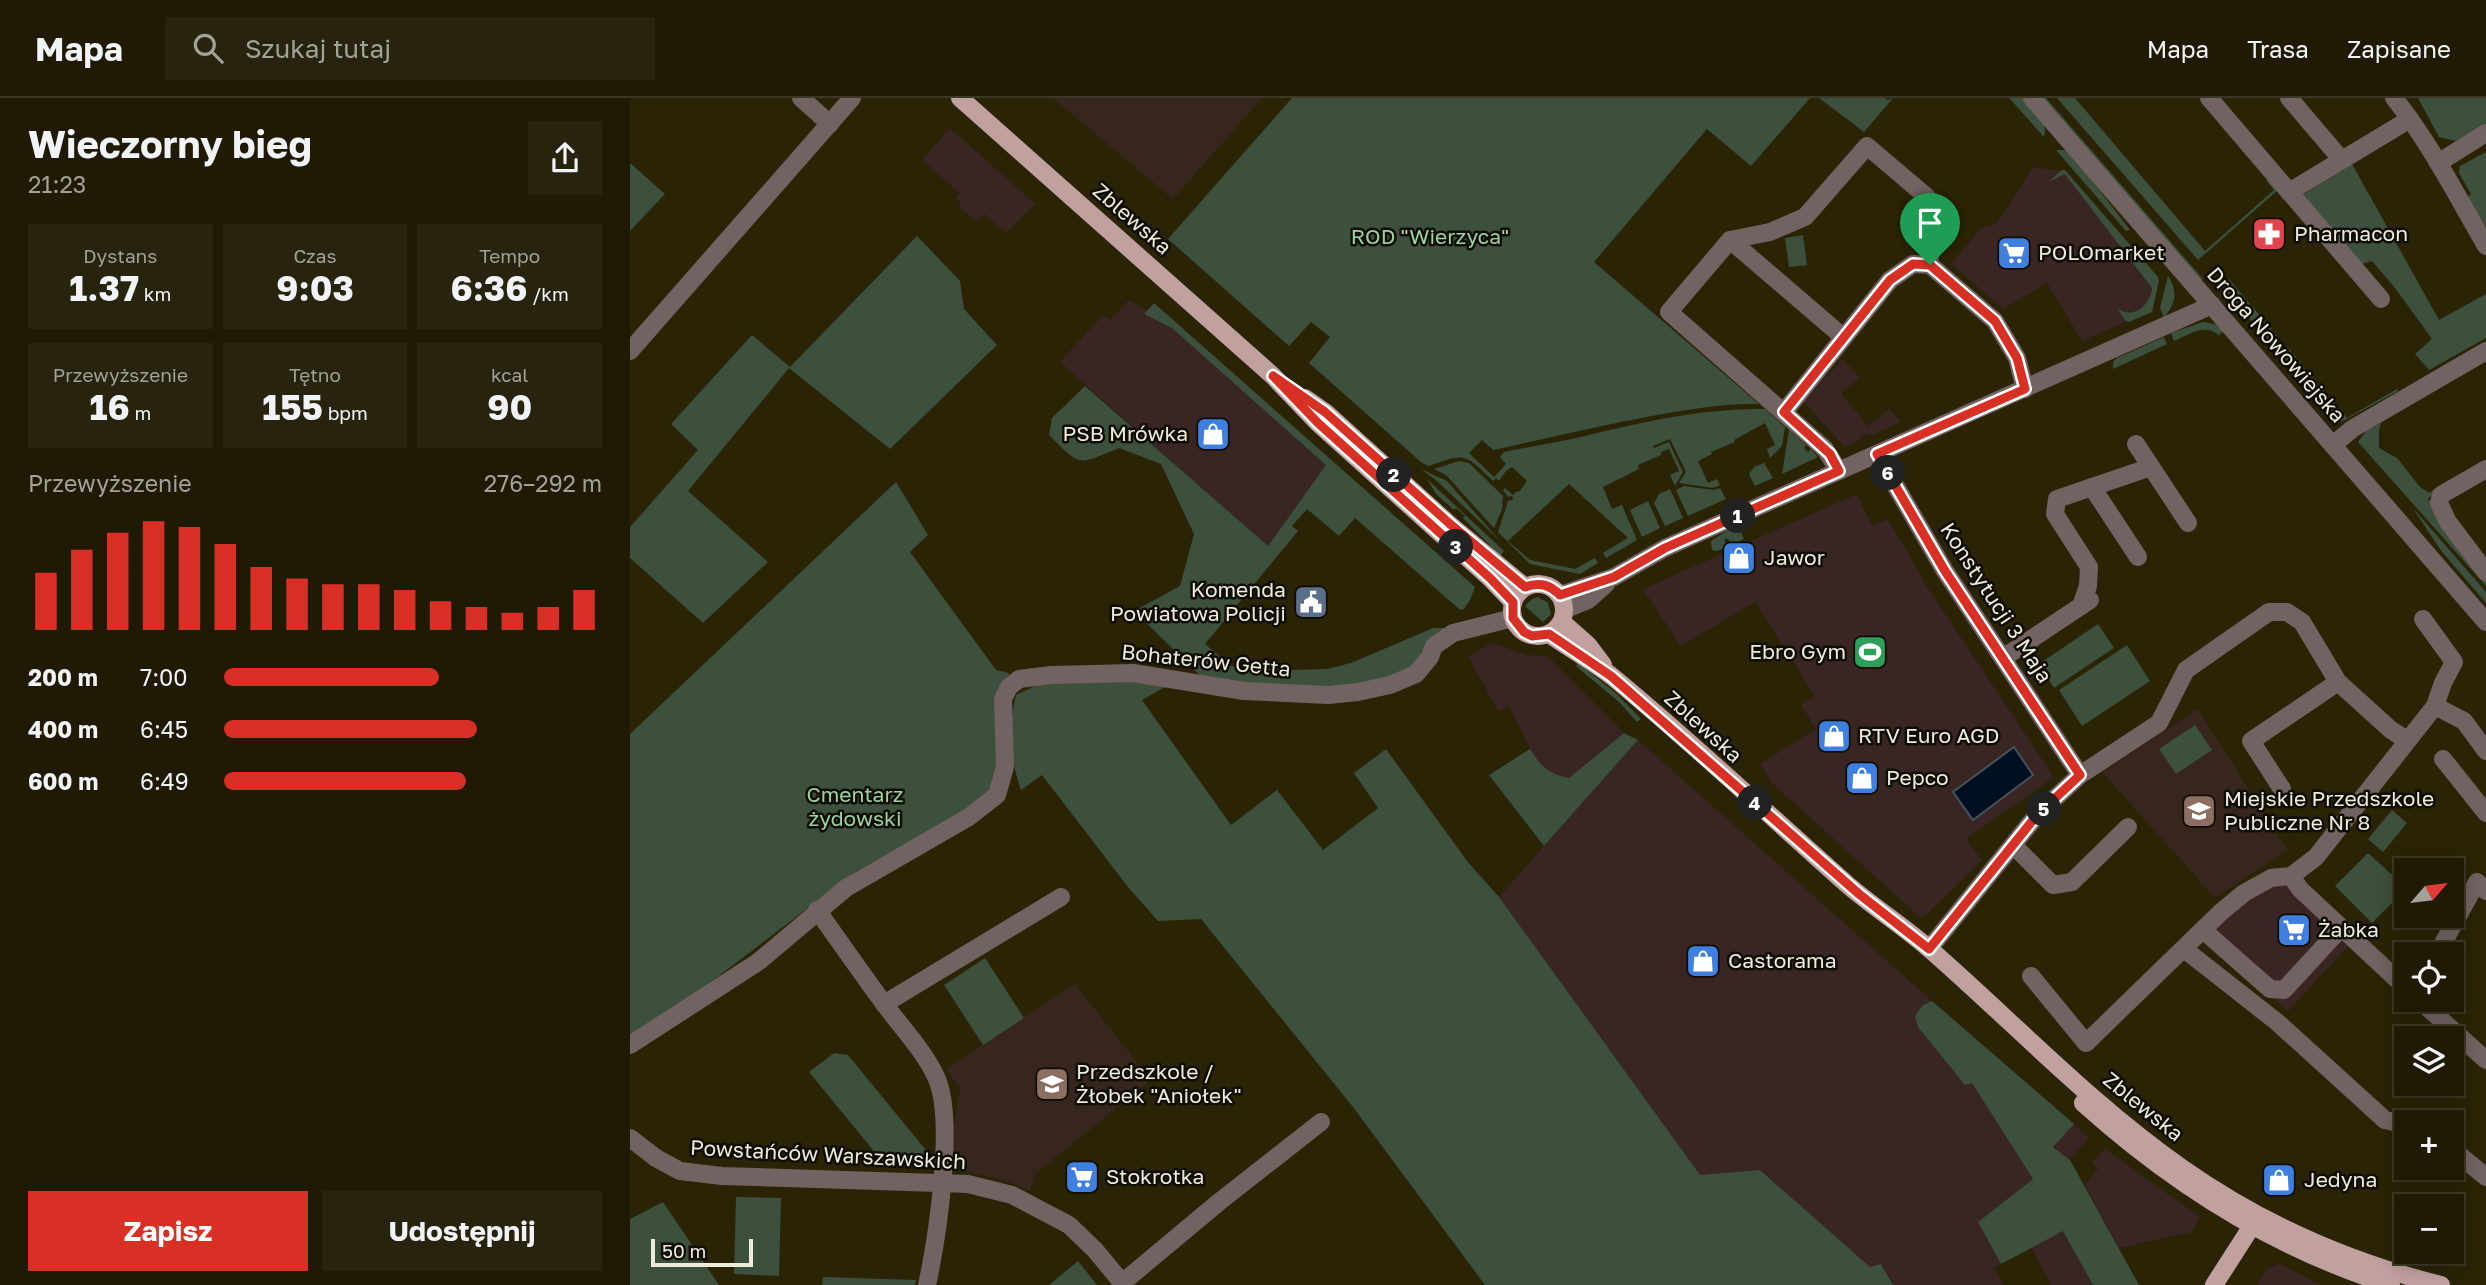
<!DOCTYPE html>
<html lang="pl">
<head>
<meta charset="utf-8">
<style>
	:root { --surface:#201a04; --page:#28230e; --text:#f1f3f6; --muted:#a2a19a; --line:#3d3826; --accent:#d93025 }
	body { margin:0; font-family:"Golos Text",sans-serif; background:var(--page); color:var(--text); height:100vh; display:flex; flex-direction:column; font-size:26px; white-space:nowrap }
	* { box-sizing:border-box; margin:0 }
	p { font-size:23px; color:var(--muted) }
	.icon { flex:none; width:38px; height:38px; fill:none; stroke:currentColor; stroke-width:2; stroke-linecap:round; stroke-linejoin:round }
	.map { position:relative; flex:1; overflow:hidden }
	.details { display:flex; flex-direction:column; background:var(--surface); width:630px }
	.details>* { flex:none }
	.needle { width:46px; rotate:62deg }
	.controls { position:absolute; left:1764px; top:760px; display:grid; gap:14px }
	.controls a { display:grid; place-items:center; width:70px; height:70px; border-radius:0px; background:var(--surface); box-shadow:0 4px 18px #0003,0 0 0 2px var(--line); font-size:35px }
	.scale { position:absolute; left:21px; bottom:18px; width:102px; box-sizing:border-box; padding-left:7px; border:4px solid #efebda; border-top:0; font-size:19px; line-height:24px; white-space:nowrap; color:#efebda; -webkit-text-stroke:5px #100d03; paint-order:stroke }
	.pin { position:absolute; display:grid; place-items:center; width:60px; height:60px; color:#fff; margin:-72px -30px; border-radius:50% 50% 50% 0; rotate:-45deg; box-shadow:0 0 7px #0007 }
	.pin .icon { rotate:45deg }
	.km { position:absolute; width:35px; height:35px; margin:-18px; border-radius:50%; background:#222; color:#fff; font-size:19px; line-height:35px; text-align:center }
	.round { display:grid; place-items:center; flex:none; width:74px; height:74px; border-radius:0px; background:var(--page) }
	.head { display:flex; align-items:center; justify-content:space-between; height:119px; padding:0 28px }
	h1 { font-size:38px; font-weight:700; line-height:52px }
	.figures { display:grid; grid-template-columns:repeat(3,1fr); gap:10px; height:119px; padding:7px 28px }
	.figures div { display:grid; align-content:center; border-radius:0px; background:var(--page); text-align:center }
	.figures b { font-size:35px; font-weight:700 }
	.figures small { font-size:19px; font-weight:400 }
	.figures p { font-size:19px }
	.chart { height:196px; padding:14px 28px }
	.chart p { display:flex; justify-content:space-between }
	.chart svg { width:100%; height:126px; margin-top:7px; stroke:var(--accent); stroke-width:6 }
	.cta { display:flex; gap:14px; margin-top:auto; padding:14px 28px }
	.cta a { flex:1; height:80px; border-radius:0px; background:var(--accent); color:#fff; font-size:28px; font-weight:700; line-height:80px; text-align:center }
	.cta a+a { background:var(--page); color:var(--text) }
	ul { padding:0 28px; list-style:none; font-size:23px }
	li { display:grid; grid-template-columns:112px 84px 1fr; align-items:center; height:52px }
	li i { height:18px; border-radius:9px; background:var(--accent) }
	header { display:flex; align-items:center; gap:42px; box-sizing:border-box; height:98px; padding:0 35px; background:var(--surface); border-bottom:2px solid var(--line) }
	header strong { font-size:33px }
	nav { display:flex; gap:38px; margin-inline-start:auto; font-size:24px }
	.search { width:490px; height:63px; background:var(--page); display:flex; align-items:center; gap:18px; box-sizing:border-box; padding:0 24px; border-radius:0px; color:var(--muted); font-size:26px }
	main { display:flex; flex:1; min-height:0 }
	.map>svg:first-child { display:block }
	.commercial { fill:#382524 }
	.education { fill:#37261e }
	.green { fill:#3c503d }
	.water { fill:#001022; stroke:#485259; stroke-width:2 }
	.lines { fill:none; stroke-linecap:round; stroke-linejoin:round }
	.minor { stroke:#726262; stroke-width:18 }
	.major { stroke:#c1a0a0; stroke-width:18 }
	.route-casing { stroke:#fff; stroke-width:14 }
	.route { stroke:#d93025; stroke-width:9 }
	.labels { text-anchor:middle; stroke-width:5; stroke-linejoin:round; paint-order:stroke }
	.street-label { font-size:21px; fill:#efebda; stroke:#100d03 }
	.poi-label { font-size:21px; fill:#efebda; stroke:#100d03; text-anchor:start }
	.park-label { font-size:21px; fill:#9dd29e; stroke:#100d03 }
</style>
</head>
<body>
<header>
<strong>Mapa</strong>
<div class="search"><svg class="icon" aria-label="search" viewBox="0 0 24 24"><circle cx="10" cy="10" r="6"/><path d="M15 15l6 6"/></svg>Szukaj tutaj</div>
<nav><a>Mapa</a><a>Trasa</a><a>Zapisane</a></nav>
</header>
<main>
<section class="details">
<div class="head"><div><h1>Wieczorny bieg</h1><p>21:23</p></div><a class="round"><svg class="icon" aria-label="share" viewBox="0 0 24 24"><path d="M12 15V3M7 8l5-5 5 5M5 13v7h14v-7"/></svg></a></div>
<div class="figures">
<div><p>Dystans</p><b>1.37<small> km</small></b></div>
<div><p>Czas</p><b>9:03</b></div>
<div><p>Tempo</p><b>6:36<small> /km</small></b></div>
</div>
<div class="figures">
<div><p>Przewyższenie</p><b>16<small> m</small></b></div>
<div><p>Tętno</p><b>155<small> bpm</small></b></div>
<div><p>kcal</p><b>90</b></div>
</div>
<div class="chart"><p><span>Przewyższenie</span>276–292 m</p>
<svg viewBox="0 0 160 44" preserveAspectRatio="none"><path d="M5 44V24M15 44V16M25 44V10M35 44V6M45 44V8M55 44V14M65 44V22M75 44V26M85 44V28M95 44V28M105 44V30M115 44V34M125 44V36M135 44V38M145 44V36M155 44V30"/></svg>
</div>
<ul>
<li><b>200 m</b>7:00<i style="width:57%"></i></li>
<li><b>400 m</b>6:45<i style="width:67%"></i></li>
<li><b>600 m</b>6:49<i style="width:64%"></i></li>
</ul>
<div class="cta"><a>Zapisz</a><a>Udostępnij</a></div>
</section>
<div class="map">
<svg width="1856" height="1187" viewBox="0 0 1856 1187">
	<rect width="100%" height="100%" fill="#2a2306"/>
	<g class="commercial">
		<path d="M320 30 405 106 376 135 355 116 346 123 328 108 331 104 326 99 330 95 292 62Z"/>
		<path d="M1403 69 1436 74 1525 187 1520 213 1452 243 1417 185 1373 211 1321 166 1351 130 1364 127 1374 115Z"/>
		<path d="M499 202 543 228 697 367 638 449 430 264 473 217 480 222Z"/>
		<path d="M1213 261 1229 279 1211 296 1238 328 1259 311 1271 324 1239 338 1237 335 1233 337 1230 338V342L1215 349 1173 303Z"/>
		<path d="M1227 396 1242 428 1258 421 1296 487 1424 679 1336 741 1352 762 1292 821 1142 685 1130 666 1186 631 1171 607 1185 598 1125 504 1051 548 1013 491Z"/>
		<path d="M863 545 897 557 917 558 994 635 939 680 919 675 912 669 900 651 879 608 868 613 838 558Z"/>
		<path d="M1008 642 1302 903 1293 907 1403 1081 1348 1124 1371 1166 1364 1170 1374 1187H1263L1251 1166 1240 1169 1130 1072 1070 1078 869 799Z"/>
		<path d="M1643 784 1653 785 1721 845 1658 913 1575 840 1588 824Z"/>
		<path d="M1444 1026 1459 1040 1438 1062 1423 1048Z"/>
		<path d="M1475 1051 1570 1119 1562 1134 1489 1150 1455 1087 1468 1071 1462 1065Z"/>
		<path d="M1433 1133 1463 1187H1421L1401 1149Z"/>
		<path d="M1649 1166 1691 1187H1627L1638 1170Z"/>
	</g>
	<g class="education">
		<path d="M423 0H632L543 101Z"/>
		<path d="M1568 611 1657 752 1585 800 1472 674Z"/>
		<path d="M445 886 521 982 405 1076 400 1093 377 1083 335 1073 324 1057 325 1022 330 990 316 971Z"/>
	</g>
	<g class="green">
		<path d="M662 0H1180L1121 68 1077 31 964 164 1129 306C1094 305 1061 311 1027 317 972 327 918 340 863 352L852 342 839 355 864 379 876 366 870 359 874 354C902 348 931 344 959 337 1016 323 1076 310 1135 311L1155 329 1152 348 1140 360 1137 351 1145 347 1135 325 1104 342 1105 344 1081 354 1082 356 1068 363 1078 385 1087 381 1090 387 1083 390 1049 385 1056 374 1040 341 1023 348 1024 350 1039 344 1053 374 1045 388 1040 377 1049 373 1039 351 1031 354V357L1008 367 1009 371 973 389 982 411 992 407 1007 442 976 460 973 455 998 440 939 386 878 443 900 462 945 471 965 460 968 465 950 476 900 466 868 434 878 403 883 402 882 398 878 399 873 392 875 390 883 397 887 393 889 394 897 383 882 369 876 373 869 383 866 380 863 383C835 356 836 354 799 368L792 365 679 265 700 239 681 224 659 248 538 141Z"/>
		<path d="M1189 0H1255L1257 2 1263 0 1234 34Z"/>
		<path d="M1379 0H1393C1403 11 1419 23 1414 39Z"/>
		<path d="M1412 0H1416L1573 181 1571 183Z"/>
		<path d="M1427 0H1445L1575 153 1644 92 1636 82 1640 81 1648 92 1568 162Z"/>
		<path d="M1788 0H1856V25L1826 43 1809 39Z"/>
		<path d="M1426 52H1434L1441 55 1500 132 1496 133Z"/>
		<path d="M1856 54V130L1838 99 1841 96 1829 75 1830 68Z"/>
		<path d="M0 65 35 96 0 133Z"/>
		<path d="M1722 66 1809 222 1856 196V240L1799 272 1785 256 1802 241 1765 190 1742 163 1732 166 1671 98Z"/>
		<path d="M1432 72H1435L1528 179 1529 183 1522 214 1499 224 1495 222 1487 210C1503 222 1520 208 1522 190L1435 76 1418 84Z"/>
		<path d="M1173 137 1177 167 1159 169 1155 140Z"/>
		<path d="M287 138 330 183 334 211 367 247 260 351 159 270 58 393 138 464 73 525 0 460V429L68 352 41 326 122 237 160 269Z"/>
		<path d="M1538 178C1548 193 1546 206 1534 219L1530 210Z"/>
		<path d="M1599 181 1620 206 1613 213 1592 189Z"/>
		<path d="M524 205 845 489 840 502 833 512 829 511 725 420 709 438 677 411 662 428 668 433 575 546 601 568 660 572 697 571 721 565 803 530H819L782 573 697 593 576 583 504 513 550 488 564 436 531 366 489 350C447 367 452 370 419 337L422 320 455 288 638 448 696 367 542 230 514 216Z"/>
		<path d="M1621 207 1647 238 1641 245 1614 214Z"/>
		<path d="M1573 224 1585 226 1594 233 1589 237C1574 225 1560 236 1544 243L1541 235Z"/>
		<path d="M1534 239 1537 246 1483 271V264L1487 260Z"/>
		<path d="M1657 249 1717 320 1767 291 1768 293 1711 324 1678 290 1649 254Z"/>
		<path d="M1751 325 1749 333V350L1767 360 1790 389 1799 395 1805 391 1807 395 1798 400 1827 444 1856 481V488L1728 344 1737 332Z"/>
		<path d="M1159 332 1176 347 1174 350 1178 354 1181 351 1188 359 1152 376Z"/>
		<path d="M829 363 839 365 873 398 872 411 864 430 816 377 804 371Z"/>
		<path d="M1134 365 1143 380 1125 388 1119 376 1124 369Z"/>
		<path d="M791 371 817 383 871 444 807 383Z"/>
		<path d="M797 381 874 453 870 458 833 420 835 418 826 410 824 412 806 396Z"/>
		<path d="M266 384 298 437 280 454 366 572 379 575 365 622 370 667 363 693 337 712 225 774 56 903 0 937V636Z"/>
		<path d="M1054 388 1084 392 1090 390 1096 401 1058 418 1046 392Z"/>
		<path d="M1040 391 1053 420 1035 428 1024 405 1029 396Z"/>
		<path d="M1018 403 1030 430 1012 439 1000 412Z"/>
		<path d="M1782 409 1856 494V505L1812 454Z"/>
		<path d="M1104 428 1110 432 1114 441 1102 447 1097 440 1094 442 1098 448 1087 453 1082 452 1081 443Z"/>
		<path d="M908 499 918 505 921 516 913 524 895 508 902 501Z"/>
		<path d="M1468 526 1484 550 1424 590 1409 566Z"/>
		<path d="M1497 547 1520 583 1452 628 1429 592Z"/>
		<path d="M948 565 987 596 1011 621 1007 624 989 604 946 568Z"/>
		<path d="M499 581 542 585 512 602 601 727 647 692 693 752 748 710 724 675 756 651 837 763 869 799 1070 1077 1130 1072 1240 1169 1251 1166 1263 1187H855L723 1009 571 821 528 823 498 789 412 677 391 692C380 662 378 628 386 597L411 585Z"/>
		<path d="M1565 627 1582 652 1546 676 1529 651Z"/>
		<path d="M994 635 1008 642 914 748 859 677 900 651C911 668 918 676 939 680Z"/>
		<path d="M1762 712 1777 725 1753 754 1738 741Z"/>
		<path d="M1738 755 1770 784 1762 805 1742 825 1705 788Z"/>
		<path d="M355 860 394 920 353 947 314 887Z"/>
		<path d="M1302 903 1444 1026 1423 1049 1440 1062 1509 1187H1463L1433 1133 1371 1166 1348 1124 1403 1081 1342 985 1335 987 1288 929 1285 918 1293 907Z"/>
		<path d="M204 955 218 957 304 1062 252 1063 179 974Z"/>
		<path d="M106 1099 151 1100 149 1178 104 1176Z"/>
		<path d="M33 1104 89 1187H0V1121Z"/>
		<path d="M448 1163 467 1187H419Z"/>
		<path d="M193 1179 286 1182 285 1187H192Z"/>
	</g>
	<path class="water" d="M1384 649 1403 677 1343 722 1323 694Z"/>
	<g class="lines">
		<g class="minor">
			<path d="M171 0 200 26"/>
			<path d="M1402 0 1856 524"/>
			<path d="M1579 0 1751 201"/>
			<path d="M1659 0 1711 61"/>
			<path d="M1764 0C1800 45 1827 98 1856 148"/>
			<path d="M1808 65 1856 35"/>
			<path d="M1659 94 1780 21"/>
			<path d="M1100 142 1213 239"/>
			<path d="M0 253 222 0"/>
			<path d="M1154 314 1260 182 1283 166 1300 167"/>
			<path d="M1506 346 1558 425"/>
			<path d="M1703 347 1722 331 1856 253"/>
			<path d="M1247 356 1315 473 1450 677 1529 625 1556 572 1639 514H1657L1672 524 1708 584 1761 632 1777 642"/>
			<path d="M1856 371 1811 397 1809 405 1818 424 1856 474"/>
			<path d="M1209 373 1195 351 1039 214 1100 142 1140 134 1175 119 1237 48 1297 99 1300 167 1365 223 1387 260 1395 291"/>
			<path d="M1462 389 1508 459"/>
			<path d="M930 497 984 479 1035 450 1582 207"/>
			<path d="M1451 508 1458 488 1459 469 1425 416 1427 401 1521 369"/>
			<path d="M934 512 958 502 976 486"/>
			<path d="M1793 521 1824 564 1813 585 1805 608"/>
			<path d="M1373 560 1460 502"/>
			<path d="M1813 661 1856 715"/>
			<path d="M1652 691 1621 643 1708 584"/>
			<path d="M1383 747 1423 787 1442 784 1498 729"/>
			<path d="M1661 778 1670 791 1776 890"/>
			<path d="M187 812C210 844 232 876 255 907 273 931 295 954 307 981 325 1024 307 1141 297 1187"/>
			<path d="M1573 832 1640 891 1654 892 1711 830"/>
			<path d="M1299 851 1407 717 1450 677"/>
			<path d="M1554 851 1647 924 1755 1022 1776 1027"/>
			<path d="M1807 856 1847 784 1856 793"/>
			<path d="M1401 878 1456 945 1591 814 1614 795 1641 780 1661 778 1686 759 1805 608 1834 623 1856 653"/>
			<path d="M1788 901 1856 962"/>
			<path d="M254 906 431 799"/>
			<path d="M0 947 128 864 216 790 339 719 367 697 375 669 373 601 379 589 389 581 421 577 503 575 614 593 698 597 728 594 760 587 786 576 800 559 804 548 823 535 883 520"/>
			<path d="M0 1040 26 1060 50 1073 92 1078 338 1086 382 1097 439 1127 465 1152 494 1187"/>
			<path d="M1822 1051 1856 1079"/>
			<path d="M492 1185 589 1104 691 1024"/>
		</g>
		<g class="major">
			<path d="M330 0 643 278 688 325 860 480 883 504"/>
			<path d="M675 300 695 314 820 427 895 489"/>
			<circle cx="908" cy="512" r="26"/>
			<path d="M932 524 958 547 973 567"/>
			<path d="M919 536C940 551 964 564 984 580 1064 646 1141 719 1219 788 1246 811 1276 830 1303 854 1385 926 1462 1007 1552 1070 1630 1125 1719 1164 1811 1187"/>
			<path d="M1453 1005C1543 1086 1645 1151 1761 1187"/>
			<path d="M1584 1187 1627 1120"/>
		</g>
	</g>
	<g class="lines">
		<g class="route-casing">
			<path id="route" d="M1283 166 1300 167 1365 223 1387 260 1395 291 1247 356 1315 473 1450 677 1407 717 1299 851 1229 796 981 578 919 536 902 538 894 534 883 520V504L860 480 688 325 643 278 695 314 820 426 895 489C909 484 919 486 930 497L984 479 1035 450 1209 373 1200 356 1154 314 1260 182Z"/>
		</g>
		<use href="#route" class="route"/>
	</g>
	<defs>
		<g id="pharmacy-square" transform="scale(1.75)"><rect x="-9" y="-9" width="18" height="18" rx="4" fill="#e0444e" stroke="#100d03"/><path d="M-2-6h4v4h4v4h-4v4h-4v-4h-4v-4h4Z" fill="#fff"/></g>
		<g id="supermarket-square" transform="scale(1.75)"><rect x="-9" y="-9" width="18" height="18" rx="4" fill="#3f7fe0" stroke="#100d03"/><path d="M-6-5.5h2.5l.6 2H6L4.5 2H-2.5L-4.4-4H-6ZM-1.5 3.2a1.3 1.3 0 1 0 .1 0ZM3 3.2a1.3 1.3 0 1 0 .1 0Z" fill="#fff"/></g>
		<g id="shop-square" transform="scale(1.75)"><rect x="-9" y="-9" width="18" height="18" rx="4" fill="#3f7fe0" stroke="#100d03"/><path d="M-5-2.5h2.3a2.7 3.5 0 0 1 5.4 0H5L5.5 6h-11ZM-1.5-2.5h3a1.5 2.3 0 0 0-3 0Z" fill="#fff"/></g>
		<g id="civic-square" transform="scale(1.75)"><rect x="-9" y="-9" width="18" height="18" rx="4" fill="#5c6f8a" stroke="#100d03"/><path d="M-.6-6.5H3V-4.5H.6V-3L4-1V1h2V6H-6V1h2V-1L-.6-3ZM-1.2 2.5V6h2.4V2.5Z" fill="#fff"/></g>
		<g id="stadium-square" transform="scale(1.75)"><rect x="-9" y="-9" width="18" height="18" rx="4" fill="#2e9e5b" stroke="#100d03"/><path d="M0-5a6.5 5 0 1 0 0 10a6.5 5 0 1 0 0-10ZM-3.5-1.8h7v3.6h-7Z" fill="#fff"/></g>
		<g id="school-square" transform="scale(1.75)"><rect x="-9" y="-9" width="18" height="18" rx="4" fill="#8d6e63" stroke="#100d03"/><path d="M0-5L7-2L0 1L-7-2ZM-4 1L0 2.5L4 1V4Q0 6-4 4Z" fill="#fff"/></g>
	</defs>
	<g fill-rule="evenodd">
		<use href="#pharmacy-square" x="1639" y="136"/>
		<use href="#supermarket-square" x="1384" y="155"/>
		<use href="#shop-square" x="583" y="336"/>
		<use href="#shop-square" x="1109" y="460"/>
		<use href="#civic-square" x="681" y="504"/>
		<use href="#stadium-square" x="1240" y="554"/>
		<use href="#shop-square" x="1204" y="638"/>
		<use href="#shop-square" x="1232" y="680"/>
		<use href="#school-square" x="1569" y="713"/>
		<use href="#supermarket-square" x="1664" y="832"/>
		<use href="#shop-square" x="1073" y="863"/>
		<use href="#school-square" x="422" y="986"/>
		<use href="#supermarket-square" x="452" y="1079"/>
		<use href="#shop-square" x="1649" y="1082"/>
	</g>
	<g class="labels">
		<g class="street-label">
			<text transform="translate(502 121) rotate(41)" y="7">Zblewska</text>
			<text transform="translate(1646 247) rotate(49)" y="7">Droga Nowowiejska</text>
			<text transform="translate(1366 505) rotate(57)" y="7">Konstytucji 3 Maja</text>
			<text transform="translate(576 563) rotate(6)" y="7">Bohaterów Getta</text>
			<text transform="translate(1073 629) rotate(42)" y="7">Zblewska</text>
			<text transform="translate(1513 1009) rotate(39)" y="7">Zblewska</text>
			<text transform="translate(198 1057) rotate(3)" y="7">Powstańców Warszawskich</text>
		</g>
		<g class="poi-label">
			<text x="1664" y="143">Pharmacon</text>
			<text x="1408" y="162">POLOmarket</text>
			<text x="558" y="343" text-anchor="end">PSB Mrówka</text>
			<text x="1134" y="467">Jawor</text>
			<text x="656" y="499" text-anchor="end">Komenda<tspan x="656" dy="24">Powiatowa Policji</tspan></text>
			<text x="1216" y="561" text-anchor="end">Ebro Gym</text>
			<text x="1228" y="645">RTV Euro AGD</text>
			<text x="1256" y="687">Pepco</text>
			<text x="1594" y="708">Miejskie Przedszkole<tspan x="1594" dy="24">Publiczne Nr 8</tspan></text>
			<text x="1688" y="839">Żabka</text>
			<text x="1098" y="870">Castorama</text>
			<text x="446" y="981">Przedszkole /<tspan x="446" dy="24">Żłobek "Aniołek"</tspan></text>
			<text x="476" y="1086">Stokrotka</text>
			<text x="1674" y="1089">Jedyna</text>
		</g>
		<g class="park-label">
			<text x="800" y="146">ROD "Wierzyca"</text>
			<text x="225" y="704">Cmentarz<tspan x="225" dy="24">żydowski</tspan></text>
		</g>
	</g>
</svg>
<div class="controls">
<a><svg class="needle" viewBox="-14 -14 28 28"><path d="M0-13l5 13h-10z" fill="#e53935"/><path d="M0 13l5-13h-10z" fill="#a2a19a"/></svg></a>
<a><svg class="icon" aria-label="locate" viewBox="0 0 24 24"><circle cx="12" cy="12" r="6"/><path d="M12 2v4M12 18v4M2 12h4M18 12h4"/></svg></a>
<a><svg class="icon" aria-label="layers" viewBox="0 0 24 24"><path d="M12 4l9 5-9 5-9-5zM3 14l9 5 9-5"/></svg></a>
<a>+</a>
<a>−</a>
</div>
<div class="scale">50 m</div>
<div class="pin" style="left:1300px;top:167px;background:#1e9e55"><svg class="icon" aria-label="arrive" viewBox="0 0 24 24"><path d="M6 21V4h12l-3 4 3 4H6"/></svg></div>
<b class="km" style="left:1108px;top:418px">1</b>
<b class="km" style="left:764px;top:377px">2</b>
<b class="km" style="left:826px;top:449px">3</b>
<b class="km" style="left:1125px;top:705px">4</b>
<b class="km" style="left:1414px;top:711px">5</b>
<b class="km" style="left:1258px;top:375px">6</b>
</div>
</main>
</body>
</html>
